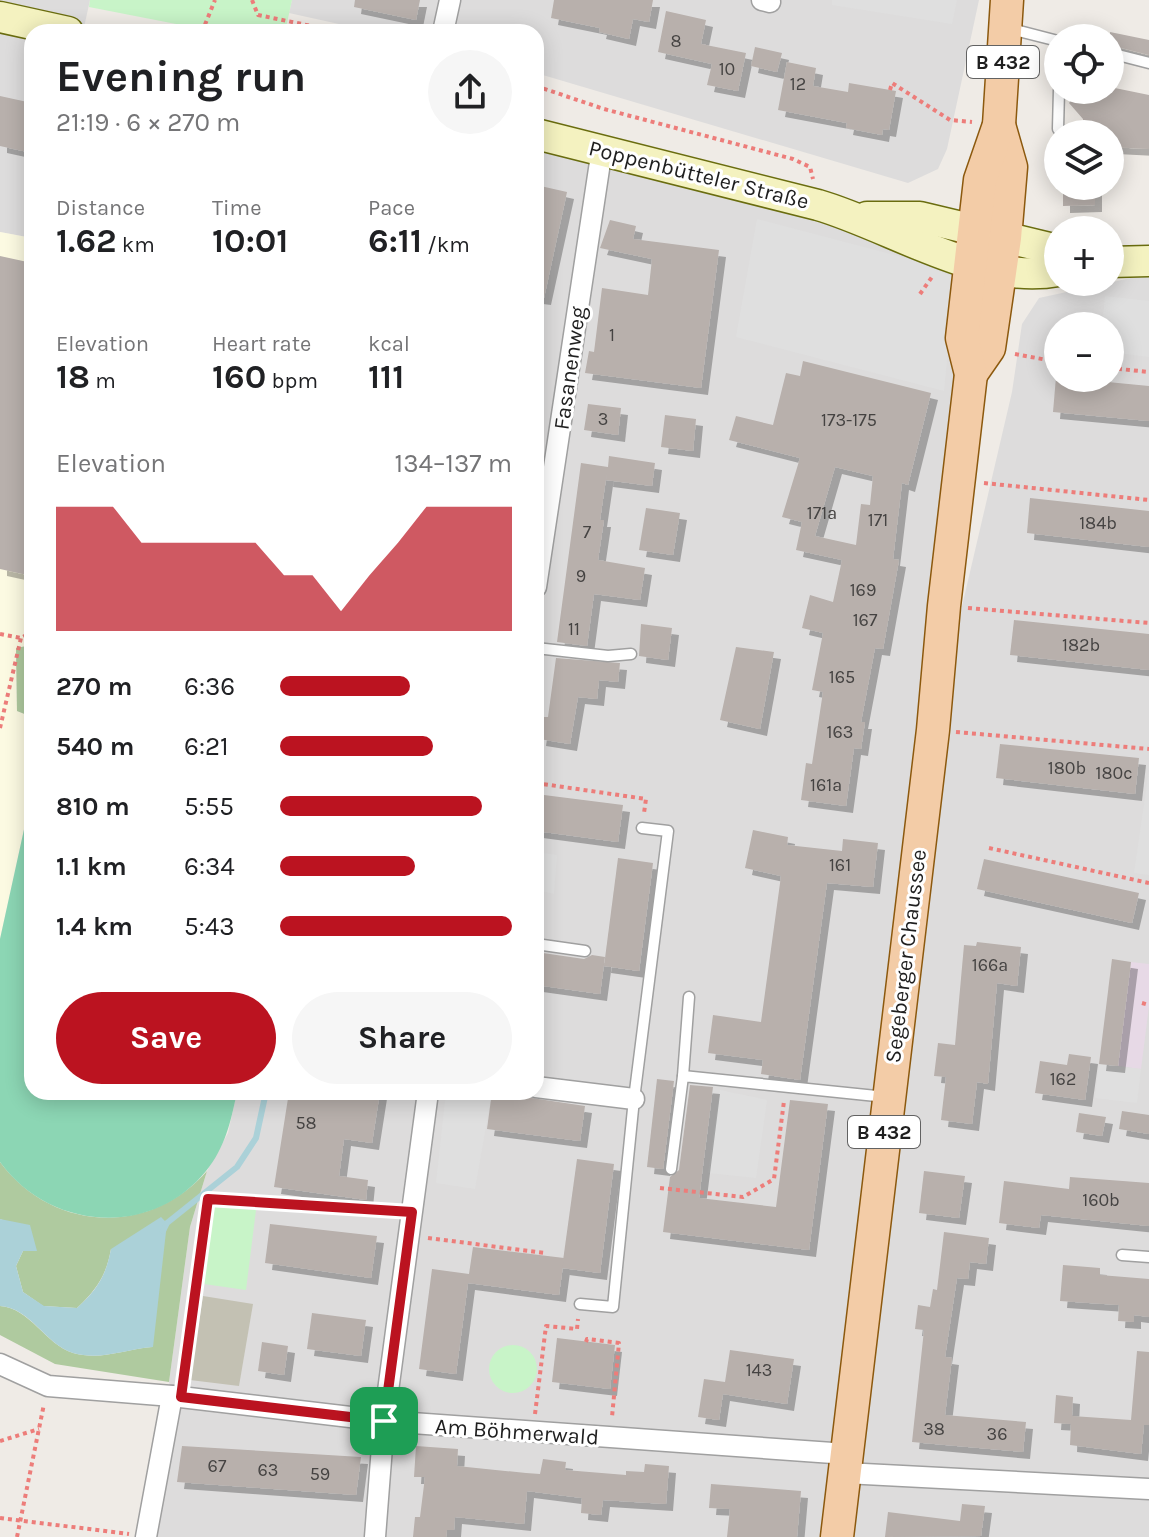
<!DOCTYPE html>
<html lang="en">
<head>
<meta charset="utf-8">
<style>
	:root { --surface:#fff; --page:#f6f6f6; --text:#202124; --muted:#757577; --accent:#bb1320 }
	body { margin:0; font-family:Karla,sans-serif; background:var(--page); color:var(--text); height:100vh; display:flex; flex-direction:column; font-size:30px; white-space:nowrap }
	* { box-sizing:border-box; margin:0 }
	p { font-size:26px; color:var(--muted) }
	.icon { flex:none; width:44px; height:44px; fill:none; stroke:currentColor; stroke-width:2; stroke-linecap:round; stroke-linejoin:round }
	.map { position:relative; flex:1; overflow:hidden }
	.details { position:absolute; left:24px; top:24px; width:520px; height:1076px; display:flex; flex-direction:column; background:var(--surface); border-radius:24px; box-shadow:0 4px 20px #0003 }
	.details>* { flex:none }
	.tools { position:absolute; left:1044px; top:24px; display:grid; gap:16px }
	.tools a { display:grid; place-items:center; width:80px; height:80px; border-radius:50%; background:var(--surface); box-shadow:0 4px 20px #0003; font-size:40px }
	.pin { position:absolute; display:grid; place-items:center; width:68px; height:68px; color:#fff; margin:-34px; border-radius:16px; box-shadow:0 4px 12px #0006 }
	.round { display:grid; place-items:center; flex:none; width:84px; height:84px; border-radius:42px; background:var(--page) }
	.overview { display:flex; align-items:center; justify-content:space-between; height:136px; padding:0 32px }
	h1 { font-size:44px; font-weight:700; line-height:60px }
	.stats { display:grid; grid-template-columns:repeat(3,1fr); gap:12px; height:136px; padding:8px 32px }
	.stats div { display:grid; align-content:center }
	.stats b { font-size:34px; font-weight:700 }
	.stats small { font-size:22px; font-weight:400 }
	.stats p { font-size:22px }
	.chart { height:224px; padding:16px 32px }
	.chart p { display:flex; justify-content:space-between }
	.chart svg { width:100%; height:144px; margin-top:8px; fill:var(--accent); opacity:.7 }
	.cta { display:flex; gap:16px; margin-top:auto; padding:16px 32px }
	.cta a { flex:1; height:92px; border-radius:48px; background:var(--accent); color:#fff; font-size:32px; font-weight:700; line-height:92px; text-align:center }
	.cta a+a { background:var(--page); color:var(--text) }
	ul { padding:0 32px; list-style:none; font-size:26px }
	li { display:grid; grid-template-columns:128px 96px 1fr; align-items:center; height:60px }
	li i { height:20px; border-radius:10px; background:var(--accent) }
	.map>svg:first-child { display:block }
	.residential { fill:#dddcdc; fill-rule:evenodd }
	.industrial { fill:#e7d9e6 }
	.education { fill:#fcfae2 }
	.construction { fill:#c3c1b3 }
	.forest { fill:#afca9f }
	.park { fill:#c8f4c8 }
	.pitch { fill:#8cd6b4 }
	.parking { fill:#dfdfdf }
	.water { fill:#abd1d8 }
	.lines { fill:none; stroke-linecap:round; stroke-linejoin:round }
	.stream { stroke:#abd1d8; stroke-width:6 }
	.building { fill:#b8b0ac; fill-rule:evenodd; filter:url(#shadow) }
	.lane-casing { stroke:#a0a0a0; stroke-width:13 }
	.street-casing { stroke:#a0a0a0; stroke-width:23 }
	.secondary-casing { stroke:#6a6d0f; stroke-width:33 }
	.primary-casing { stroke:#8c590e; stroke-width:35 }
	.path { stroke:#ed7d7a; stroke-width:4; stroke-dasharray:4 4; stroke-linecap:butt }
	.lane { stroke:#fff; stroke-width:10 }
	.street { stroke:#fff; stroke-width:20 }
	.secondary { stroke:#f4f2c0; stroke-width:30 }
	.primary { stroke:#f3cca7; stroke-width:32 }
	.route-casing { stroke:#fff; stroke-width:16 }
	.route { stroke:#bb1320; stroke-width:10 }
	.labels { text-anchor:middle; stroke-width:6; stroke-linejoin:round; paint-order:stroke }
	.number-label { font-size:18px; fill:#454342 }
	.shield { fill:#fff; stroke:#626262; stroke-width:2 }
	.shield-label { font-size:20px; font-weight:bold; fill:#1f1f1f }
	.street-label { font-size:22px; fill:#1f1f1f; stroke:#fff }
</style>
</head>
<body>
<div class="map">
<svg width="1149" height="1537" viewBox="0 0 1149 1537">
	<defs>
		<filter id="shadow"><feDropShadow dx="7" dy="7" stdDeviation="0" flood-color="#0004"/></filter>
	</defs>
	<rect width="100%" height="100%" fill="#efebe6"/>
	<g class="residential">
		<path d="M0 0H90L83 32H32V238L0 232Z"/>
		<path d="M292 0H979L947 149 938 169 908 183 536 73V32H375L289 13Z"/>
		<path d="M536 134 686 169 961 268V381L935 722 1012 392 1022 324 1039 298 1149 274V1537H146L172 1396 169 1382 190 1227 207 1171 228 1133 237 1092H536ZM1058 326H1110V378H1058Z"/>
	</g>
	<path class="industrial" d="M1131 962 1149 964V1006L1141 1069 1118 1066Z"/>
	<path class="education" d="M0 232 32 238V645L16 648 17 711 32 717V793L0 939Z"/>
	<path class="construction" d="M203 1296 253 1304 239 1386 190 1380Z"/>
	<g class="forest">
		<path d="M32 645V717L17 711 16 648Z"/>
		<path d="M0 1162C52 1232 149 1237 207 1171L190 1227 169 1382 55 1364 0 1335V1306C30 1308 45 1344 73 1353 101 1361 125 1349 152 1347L111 1249C106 1276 97 1289 77 1308L43 1306 23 1292 16 1266 23 1251 15 1225 0 1219Z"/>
	</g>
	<g class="park">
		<path d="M90 0H292L285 32H217L89 7Z"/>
		<path d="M214 1207 256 1210 246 1290 204 1284Z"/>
		<circle cx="513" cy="1369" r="24"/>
	</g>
	<path class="pitch" d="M32 793V1092H237C231 1121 225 1148 206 1171 151 1239 49 1230 0 1162V939Z"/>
	<g class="parking">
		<path d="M832 0H957L952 24 832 5Z"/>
		<path d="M757 219 921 262 955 278 944 391 736 337Z"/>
		<path d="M1105 296 1149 301V357L1110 352V326H1102Z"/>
		<path d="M1149 770V875L1134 873Z"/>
		<path d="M536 852 557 855 554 894 536 890Z"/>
		<path d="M1099 1064 1141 1069 1137 1103 1095 1098Z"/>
		<path d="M720 1090 767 1100 756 1178 708 1173Z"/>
		<path d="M446 1092H492L475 1189 436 1183Z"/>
	</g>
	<path class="water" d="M161 1217 167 1223 153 1347C125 1349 101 1361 73 1353 45 1344 31 1308 0 1306V1219L30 1225 37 1251H23L16 1266 23 1292 44 1306 77 1308C97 1290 106 1276 111 1249Z"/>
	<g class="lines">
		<path class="stream" d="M163 1231 167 1223 237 1167 256 1138 266 1092"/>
	</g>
	<g class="building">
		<path d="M355 0H420L416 20 354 7Z"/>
		<path d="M554 0H653L649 22 633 19 629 39 599 32 600 28 551 18Z"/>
		<path d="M666 11 706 20 701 44 746 53 738 91 707 85 712 64 658 52Z"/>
		<path d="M1110 32 1149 40V55L1110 45Z"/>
		<path d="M755 47 782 53 777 72 751 66Z"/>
		<path d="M787 62 816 68 813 86 848 92 849 83 896 91 889 130 883 129 882 135 846 128 847 123 778 110Z"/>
		<path d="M1110 87 1149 95V149L1110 147V134H1083V119L1069 103 1072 99 1067 90H1110Z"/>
		<path d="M0 96 32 103V153L0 146Z"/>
		<path d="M536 185 567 192 544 298 536 297Z"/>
		<path d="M1063 186H1095V205L1063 206Z"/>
		<path d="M610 220 636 226 633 239 719 250 701 388 585 373 589 351 594 352 602 288 648 295 652 259 600 248Z"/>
		<path d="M0 256 32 263V576L0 569Z"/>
		<path d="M803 361 931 393 908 485 902 483 893 559 899 560 883 649 875 648 861 722H865L861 749 854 748 846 806 801 800 806 763 812 764 823 692 812 690 823 633 802 628 810 595 833 602 842 560 796 550 802 522 782 517 800 458 729 440 736 416 773 425 786 373 800 376ZM835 467 873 476 870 505 861 504 856 545 815 536Z"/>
		<path d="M1056 377 1149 386V421L1053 412Z"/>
		<path d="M588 404 621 408 618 435 584 430Z"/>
		<path d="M665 415 696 419 693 451 661 447Z"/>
		<path d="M609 456 655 463 652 486 606 480 607 472 600 520H604L598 560 645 568 640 600 594 594 587 646 557 642 581 463 608 467Z"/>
		<path d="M1030 498 1149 511V547L1027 533Z"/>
		<path d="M646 508 680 513 673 555 639 550Z"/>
		<path d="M1014 620 1149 634V670L1010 655Z"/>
		<path d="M641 624 672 628 668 660 639 656Z"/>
		<path d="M736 647 774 652 760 729 720 720Z"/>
		<path d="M556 658 620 663 618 682 599 680 597 699 578 697 570 744 539 739 542 717H548Z"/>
		<path d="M1000 744 1139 758 1135 794 996 778Z"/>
		<path d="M536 794 623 805 618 842 536 831Z"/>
		<path d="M753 830 788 837 787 845 842 851 843 839 878 843 873 887 827 883 800 1080 761 1074 763 1060 708 1053 713 1015 761 1022 781 876 745 868Z"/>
		<path d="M618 858 653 863 639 971 604 966Z"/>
		<path d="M984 859 1139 893 1132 923 977 889Z"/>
		<path d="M977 942 1021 947 1017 986 997 983 988 1084 977 1082 972 1124 941 1120 946 1077 934 1076 938 1043 955 1045 964 945 976 946Z"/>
		<path d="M536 952 584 959 592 955 605 957 600 994 536 985Z"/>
		<path d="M1112 959 1131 962 1118 1066 1099 1064Z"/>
		<path d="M1069 1054 1091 1057 1085 1100 1035 1093 1040 1061 1067 1065Z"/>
		<path d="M657 1079 674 1081 663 1169 647 1167Z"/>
		<path d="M690 1085 713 1087 699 1198 776 1207 790 1100 828 1104 809 1250 663 1232 670 1177 679 1170Z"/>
		<path d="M289 1092H380L372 1143 344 1139 339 1176 368 1180 366 1200 274 1187Z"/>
		<path d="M492 1092 585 1106 580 1141 487 1129Z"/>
		<path d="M1122 1111 1149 1115V1134L1119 1129Z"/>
		<path d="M1079 1113 1106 1117 1102 1136 1076 1132Z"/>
		<path d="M577 1159 614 1164 600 1273 562 1268Z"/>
		<path d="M924 1171 965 1176 959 1218 919 1213Z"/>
		<path d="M1070 1177 1149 1183V1226L1041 1215 1039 1228 999 1223 1004 1181 1069 1189Z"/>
		<path d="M270 1224 377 1236 371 1278 265 1263Z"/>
		<path d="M944 1232 989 1238 986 1264 970 1262 968 1279 957 1278 945 1357 952 1358 945 1415 1026 1422 1023 1452 912 1442 924 1330 915 1329 918 1305 930 1307 933 1289 937 1290Z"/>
		<path d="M473 1247 564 1258 559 1295 468 1283 456 1374 419 1369 432 1269 469 1274Z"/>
		<path d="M1063 1265 1100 1268V1275L1149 1279V1317L1134 1315V1322L1118 1321 1119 1305 1060 1301Z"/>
		<path d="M312 1313 366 1320 361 1356 307 1349Z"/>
		<path d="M557 1338 615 1345 610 1389 552 1382Z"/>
		<path d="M262 1342 288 1346 284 1375 258 1371Z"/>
		<path d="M730 1350 794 1359 787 1404 723 1394 719 1420 698 1417 704 1379 725 1382Z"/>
		<path d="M1137 1351 1149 1352V1425H1144L1141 1454 1070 1445 1071 1424 1054 1423 1056 1395 1073 1397 1072 1416 1131 1420Z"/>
		<path d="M182 1446 361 1457 356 1495 177 1482Z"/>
		<path d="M416 1446 458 1449 457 1466 526 1473 540 1474 543 1459 566 1462 565 1470 626 1475V1471L644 1472 645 1464 669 1466 666 1504 603 1500 601 1515 581 1513 582 1498 527 1491 524 1524 455 1517 454 1530H447L446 1537H413L415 1517H420L425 1477H414Z"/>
		<path d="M711 1484 801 1491 797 1537H727L730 1509 709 1508Z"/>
		<path d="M962 1504 985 1506 981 1536 885 1537 888 1512 960 1521Z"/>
	</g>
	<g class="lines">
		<g class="lane-casing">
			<g id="lane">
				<path d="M1011 29 1058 41"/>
				<path d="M1110 53 1149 63"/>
				<path d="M1058 129 1059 90"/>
				<path d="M536 648 608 656 631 654"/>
				<path d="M536 944 585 951"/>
				<path d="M683 1076 689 997"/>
				<path d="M671 1169 683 1076 886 1097"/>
				<path d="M1122 1255 1149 1257"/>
				<path d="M580 1304 613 1307 634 1099 668 831 642 828"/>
			</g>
		</g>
		<g class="street-casing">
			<g id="street">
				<path d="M762 0 770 2"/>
				<path d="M443 32 450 0"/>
				<path d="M536 587 602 149"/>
				<path d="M536 1087 634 1099"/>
				<path d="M0 1364 48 1386 172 1396 384 1421 847 1454"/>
				<path d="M845 1473 1149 1489"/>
				<path d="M146 1537 172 1396"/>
				<path d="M375 1537 384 1421 428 1092"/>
			</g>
		</g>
		<g class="secondary-casing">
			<g id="secondary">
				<path d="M0 17 68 32"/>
				<path d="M536 134 818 205C891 226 979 286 1058 271"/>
				<path d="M867 217H920L1058 250"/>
				<path d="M1110 262 1149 261"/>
			</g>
		</g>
		<g class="primary-casing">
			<g id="primary">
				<path d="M971 374 989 348 1005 238 1011 167 999 125"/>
				<path d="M837 1537 933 730 944 606 971 374 962 338 980 180 999 125 1007 0"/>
			</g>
		</g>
		<g class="path">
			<path d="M252 0 258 15 341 32"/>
			<path d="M202 32 215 0"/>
			<path d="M536 86 604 109 793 159 810 167 813 179"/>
			<path d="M890 90 892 83 950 120 972 122"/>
			<path d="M920 294 932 277"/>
			<path d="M1015 354 1058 362"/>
			<path d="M1110 368 1149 372"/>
			<path d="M984 483 1149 500"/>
			<path d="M968 608 1149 623"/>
			<path d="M0 634 21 638 32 632"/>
			<path d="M0 728 21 638"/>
			<path d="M956 732 1149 749"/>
			<path d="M536 783 646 799 644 813"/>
			<path d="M989 848 1149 883"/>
			<path d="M1142 1003 1149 1005"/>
			<path d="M660 1188 743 1197 774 1179 784 1101"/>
			<path d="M428 1238 545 1253"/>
			<path d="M586 1342 587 1339 619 1343 612 1417"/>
			<path d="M184 1379 208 1199 394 1211"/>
			<path d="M535 1414 546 1326 577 1329 578 1319"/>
			<path d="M0 1441 39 1429"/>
			<path d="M0 1518 129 1534"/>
			<path d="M17 1537 44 1404"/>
		</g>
		<use href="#lane" class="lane"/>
		<use href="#street" class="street"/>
		<use href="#secondary" class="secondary"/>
		<use href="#primary" class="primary"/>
	</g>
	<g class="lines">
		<g class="route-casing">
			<path id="route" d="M208 1199 412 1212 384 1421 181 1397Z"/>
		</g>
		<use href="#route" class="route"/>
	</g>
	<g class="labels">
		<g class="number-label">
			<text x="676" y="47">8</text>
			<text x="727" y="75">10</text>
			<text x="798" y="90">12</text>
			<text x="612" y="341">1</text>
			<text x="603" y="425">3</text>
			<text x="849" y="426">173-175</text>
			<text x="822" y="519">171a</text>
			<text x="878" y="526">171</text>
			<text x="1098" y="529">184b</text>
			<text x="587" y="538">7</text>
			<text x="581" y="582">9</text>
			<text x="863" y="596">169</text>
			<text x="865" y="626">167</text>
			<text x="574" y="635">11</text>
			<text x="1081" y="651">182b</text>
			<text x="842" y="683">165</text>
			<text x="840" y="738">163</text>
			<text x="1067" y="774">180b</text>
			<text x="1114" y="779">180c</text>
			<text x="826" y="791">161a</text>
			<text x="840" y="871">161</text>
			<text x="990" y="971">166a</text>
			<text x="1063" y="1085">162</text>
			<text x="306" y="1129">58</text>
			<text x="1101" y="1206">160b</text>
			<text x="759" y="1376">143</text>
			<text x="934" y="1435">38</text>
			<text x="997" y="1440">36</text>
			<text x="217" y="1472">67</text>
			<text x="268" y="1476">63</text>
			<text x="320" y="1480">59</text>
		</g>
		<g class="shield">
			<rect x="967" y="46" width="72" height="32" rx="6"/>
			<rect x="848" y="1116" width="72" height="32" rx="6"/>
		</g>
		<g class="shield-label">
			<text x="1003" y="69">B 432</text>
			<text x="884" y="1139">B 432</text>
		</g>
		<g class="street-label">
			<text transform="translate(699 174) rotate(14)" y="8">Poppenbütteler Straße</text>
			<text transform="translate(569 368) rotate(-82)" y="8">Fasanenweg</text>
			<text transform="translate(905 956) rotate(-83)" y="8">Segeberger Chaussee</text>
			<text transform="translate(517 1431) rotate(4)" y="8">Am Böhmerwald</text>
		</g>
	</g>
</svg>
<div class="tools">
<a><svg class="icon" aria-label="locate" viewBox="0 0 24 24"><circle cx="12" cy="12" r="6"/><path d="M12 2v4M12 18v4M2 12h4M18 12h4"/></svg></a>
<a><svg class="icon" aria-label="layers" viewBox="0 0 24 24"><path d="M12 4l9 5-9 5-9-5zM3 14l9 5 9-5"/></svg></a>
<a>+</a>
<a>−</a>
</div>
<div class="pin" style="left:384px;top:1421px;background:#1e9e55"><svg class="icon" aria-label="arrive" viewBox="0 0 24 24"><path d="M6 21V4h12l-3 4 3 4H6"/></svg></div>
<section class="details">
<div class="overview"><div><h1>Evening run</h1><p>21:19 · 6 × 270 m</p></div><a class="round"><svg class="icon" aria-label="share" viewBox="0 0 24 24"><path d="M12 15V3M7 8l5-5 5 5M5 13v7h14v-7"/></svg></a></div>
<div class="stats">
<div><p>Distance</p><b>1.62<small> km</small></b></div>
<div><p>Time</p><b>10:01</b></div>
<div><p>Pace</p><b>6:11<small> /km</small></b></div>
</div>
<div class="stats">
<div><p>Elevation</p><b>18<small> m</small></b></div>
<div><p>Heart rate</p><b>160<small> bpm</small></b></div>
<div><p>kcal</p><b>111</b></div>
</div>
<div class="chart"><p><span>Elevation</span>134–137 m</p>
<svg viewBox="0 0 160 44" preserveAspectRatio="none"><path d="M0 44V6L10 6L20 6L30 17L40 17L50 17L60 17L70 17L80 27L90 27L100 38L110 27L120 17L130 6L140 6L150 6L160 6V44z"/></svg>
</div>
<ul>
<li><b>270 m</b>6:36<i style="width:56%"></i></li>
<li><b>540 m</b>6:21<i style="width:66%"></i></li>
<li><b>810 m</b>5:55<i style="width:87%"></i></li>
<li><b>1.1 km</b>6:34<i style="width:58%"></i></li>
<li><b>1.4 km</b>5:43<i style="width:100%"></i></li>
</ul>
<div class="cta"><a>Save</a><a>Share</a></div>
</section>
</div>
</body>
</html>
